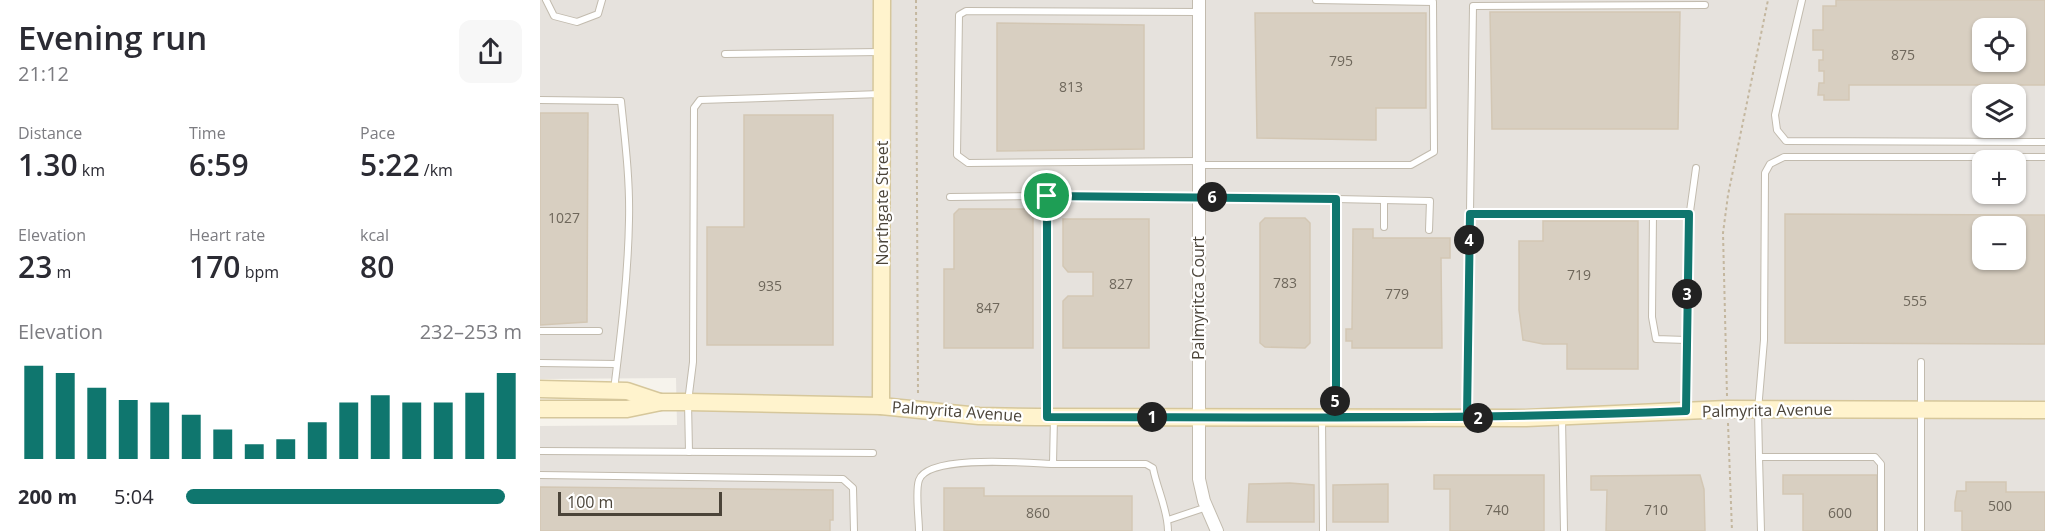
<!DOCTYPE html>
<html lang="en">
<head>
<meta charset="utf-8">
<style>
	:root { --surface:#fff; --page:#f7f7f7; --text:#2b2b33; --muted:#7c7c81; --accent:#0f766e }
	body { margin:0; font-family:"Open Sans",sans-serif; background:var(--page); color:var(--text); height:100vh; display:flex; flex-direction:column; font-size:22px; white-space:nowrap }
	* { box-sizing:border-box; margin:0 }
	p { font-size:20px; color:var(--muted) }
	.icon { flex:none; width:33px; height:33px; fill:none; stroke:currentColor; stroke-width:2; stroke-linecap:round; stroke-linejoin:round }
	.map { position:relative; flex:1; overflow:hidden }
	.sheet { display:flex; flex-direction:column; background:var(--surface); width:540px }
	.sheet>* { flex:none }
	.buttons { position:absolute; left:1432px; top:18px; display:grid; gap:12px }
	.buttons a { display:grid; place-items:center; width:54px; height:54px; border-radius:12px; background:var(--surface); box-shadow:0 2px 4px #0004; font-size:30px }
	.scale { position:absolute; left:18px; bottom:15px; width:164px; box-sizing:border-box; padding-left:6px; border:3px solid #4b4439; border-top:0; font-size:16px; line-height:21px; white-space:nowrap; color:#4b4439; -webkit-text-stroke:4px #fff; paint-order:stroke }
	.pin { position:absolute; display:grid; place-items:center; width:51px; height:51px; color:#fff; margin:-26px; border:3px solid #fff; border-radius:50%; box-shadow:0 2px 6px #0007 }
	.km { position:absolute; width:30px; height:30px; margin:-15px; border-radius:50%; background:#222; color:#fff; font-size:16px; line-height:30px; text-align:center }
	.round { display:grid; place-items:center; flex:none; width:63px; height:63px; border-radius:12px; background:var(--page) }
	.head { display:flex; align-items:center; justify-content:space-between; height:102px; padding:0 18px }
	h1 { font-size:33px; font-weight:600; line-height:45px }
	.figures { display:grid; grid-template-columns:repeat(3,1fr); gap:9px; height:102px; padding:6px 18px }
	.figures div { display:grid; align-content:center }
	.figures b { font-size:30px; font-weight:600 }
	.figures small { font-size:16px; font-weight:400 }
	.figures p { font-size:16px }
	.chart { height:168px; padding:12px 18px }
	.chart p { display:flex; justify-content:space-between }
	.chart svg { width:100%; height:108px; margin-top:6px; stroke:var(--accent); stroke-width:6 }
	ul { padding:0 18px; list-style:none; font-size:20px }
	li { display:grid; grid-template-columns:96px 72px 1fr; align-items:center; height:45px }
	li i { height:15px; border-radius:8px; background:var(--accent) }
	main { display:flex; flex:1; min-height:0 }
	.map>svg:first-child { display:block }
	.industrial { fill:#e6e2dd; fill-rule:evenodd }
	.building { fill:#d8cfc1; stroke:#d3c7b4; stroke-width:1.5; fill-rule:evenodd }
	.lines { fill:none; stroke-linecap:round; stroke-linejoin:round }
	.lane-casing { stroke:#c2bbae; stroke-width:8 }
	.street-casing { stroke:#c2bbae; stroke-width:14 }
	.secondary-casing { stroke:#d6c79b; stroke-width:19 }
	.path { stroke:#c4b79f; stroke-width:2; stroke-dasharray:3 3; stroke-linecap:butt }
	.lane { stroke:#fff; stroke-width:6 }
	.street { stroke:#fff; stroke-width:12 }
	.secondary { stroke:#fff3cd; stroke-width:16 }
	.route-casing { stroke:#fff; stroke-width:12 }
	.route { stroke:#0f766e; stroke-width:8 }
	.labels { text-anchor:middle; stroke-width:4.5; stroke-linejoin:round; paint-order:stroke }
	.number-label { font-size:14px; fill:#6e675b }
	.street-label { font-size:16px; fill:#4b4439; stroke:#fff }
</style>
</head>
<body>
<main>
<section class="sheet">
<div class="head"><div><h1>Evening run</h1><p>21:12</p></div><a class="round"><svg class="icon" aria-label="share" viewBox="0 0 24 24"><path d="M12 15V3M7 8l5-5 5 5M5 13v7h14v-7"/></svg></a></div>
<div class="figures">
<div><p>Distance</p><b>1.30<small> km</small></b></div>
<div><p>Time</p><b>6:59</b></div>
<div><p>Pace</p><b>5:22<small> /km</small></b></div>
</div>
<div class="figures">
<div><p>Elevation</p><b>23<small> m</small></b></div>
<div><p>Heart rate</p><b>170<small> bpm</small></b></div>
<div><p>kcal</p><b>80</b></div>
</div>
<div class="chart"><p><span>Elevation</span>232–253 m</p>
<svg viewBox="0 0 160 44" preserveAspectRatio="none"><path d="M5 44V6M15 44V9M25 44V15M35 44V20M45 44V21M55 44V26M65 44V32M75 44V38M85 44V36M95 44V29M105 44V21M115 44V18M125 44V21M135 44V21M145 44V17M155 44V9"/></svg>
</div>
<ul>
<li><b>200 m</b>5:04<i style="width:95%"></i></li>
</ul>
</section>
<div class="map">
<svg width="1505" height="531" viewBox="0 0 1505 531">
	<rect width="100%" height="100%" fill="#f6f3ec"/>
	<path class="industrial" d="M0 0H1505V531H0V426L137 425 136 378 0 379ZM1443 28H1476V62H1443ZM1443 94H1476V128H1443ZM1443 160H1476V194H1443ZM1443 226H1476V260H1443Z"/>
	<g class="building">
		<path d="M1296 0H1505V85H1309V100H1284V95H1278L1279 83H1284V71H1279V60H1283V50H1273V30H1283V6H1296ZM1443 28H1476V62H1443Z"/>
		<path d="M950 12H1140L1138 129H952Z"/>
		<path d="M715 13H886V108H836V140L717 138Z"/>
		<path d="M457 23 604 25V149L457 151Z"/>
		<path d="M0 113H48L47 322 0 325Z"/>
		<path d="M204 115H293V345H167V227H204Z"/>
		<path d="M419 209H493V348H404V269H414V214Z"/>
		<path d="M1245 214 1505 215V344L1245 343ZM1443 226H1476V260H1443Z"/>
		<path d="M725 218H765L770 223V343L765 348 725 347 720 343V223Z"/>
		<path d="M523 219H609V348H523V301L528 296H553V272H528L523 266Z"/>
		<path d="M1003 221H1098V369H1027V344H1003L983 340 979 310V241H1003Z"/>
		<path d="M813 229H833V238H910V258H901L902 348H812V341H806V329H812Z"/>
		<path d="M894 475H1004V531H910V489H894Z"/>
		<path d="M1160 475 1164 489 1165 531H1066L1067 490H1051V476Z"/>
		<path d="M1243 475H1337V531H1263V494H1243Z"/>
		<path d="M1426 482H1466V492H1505V531H1422V511H1415V502L1417 491H1426Z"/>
		<path d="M750 483 774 485V522H707L709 484Z"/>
		<path d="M848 484V522H793V485Z"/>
		<path d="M0 487 293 490V520H290V531H0Z"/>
		<path d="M404 488H444V496H592V531H404Z"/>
	</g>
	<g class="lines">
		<g class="lane-casing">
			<g id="lane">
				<path d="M6 0 14 16 37 22 58 14 62 0"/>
				<path d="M1262 0 1235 115 1237 130 1246 141 1505 142"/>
				<path d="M185 54 341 52"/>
				<path d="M0 100 81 101C85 140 90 180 89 220 88 277 81 333 74 390"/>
				<path d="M658 161 428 163 417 155 419 15 426 11 659 12"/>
				<path d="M659 165H871L894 152 893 2 776 0"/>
				<path d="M410 197 507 196"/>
				<path d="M796 199 890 201 889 230"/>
				<path d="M930 214H1149"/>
				<path d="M1113 214 1112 317 1116 339 1146 340"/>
				<path d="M844 227V200"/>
				<path d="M0 331H59"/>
				<path d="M0 363 76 364"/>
				<path d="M1146 411 1147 233 1156 168"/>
				<path d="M507 416V196L796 199V417"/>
				<path d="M927 417 933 6 1165 5"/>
				<path d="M782 418 783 531"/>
				<path d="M1022 418 1024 531"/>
				<path d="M0 451 333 453"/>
				<path d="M149 452 148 402 153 362 154 108 160 100 341 94"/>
				<path d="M1219 457 1221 531"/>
				<path d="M513 464H606L613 468C617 489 628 510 628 531"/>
				<path d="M0 475 303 479 313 488 314 531"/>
				<path d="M628 520 667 507"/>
				<path d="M379 531C379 518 375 491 379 480 388 454 489 463 513 464L514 417"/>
				<path d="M1341 531V464L1335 457H1219L1218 410 1224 340 1225 173 1230 164 1244 157H1505"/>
				<path d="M1381 531V362"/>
			</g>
		</g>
		<g class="street-casing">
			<path id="street" d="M659 0V479L664 501 677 531"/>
		</g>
		<g class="secondary-casing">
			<g id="secondary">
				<path d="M0 389 87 391 120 402"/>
				<path d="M341 406 342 0"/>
				<path d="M0 409H87L121 402H148L341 406 439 416 497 417 986 418 1187 409 1505 410"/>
			</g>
		</g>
		<g class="path">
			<path d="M376 0 378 396"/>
			<path d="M1187 396 1183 233 1188 195 1228 0"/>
			<path d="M1188 423 1192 531"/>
		</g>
		<use href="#lane" class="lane"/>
		<use href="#street" class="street"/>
		<use href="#secondary" class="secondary"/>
	</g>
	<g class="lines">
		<g class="route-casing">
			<path id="route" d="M507 196V417C720 417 933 420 1146 411L1149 214H930L927 417H796V199L507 196"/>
		</g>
		<use href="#route" class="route"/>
	</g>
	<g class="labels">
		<g class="number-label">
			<text x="1363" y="60">875</text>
			<text x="801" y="66">795</text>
			<text x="531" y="92">813</text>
			<text x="24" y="223">1027</text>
			<text x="1039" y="280">719</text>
			<text x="745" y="288">783</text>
			<text x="581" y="289">827</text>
			<text x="230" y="291">935</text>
			<text x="857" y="299">779</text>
			<text x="1375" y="306">555</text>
			<text x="448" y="313">847</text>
			<text x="1460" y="511">500</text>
			<text x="957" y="515">740</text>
			<text x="1116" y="515">710</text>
			<text x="498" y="518">860</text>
			<text x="1300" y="518">600</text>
		</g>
		<g class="street-label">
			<text transform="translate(342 203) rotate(-90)" y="6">Northgate Street</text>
			<text transform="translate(658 298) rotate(-90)" y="6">Palmyritca Court</text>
			<text transform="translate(1227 410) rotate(-1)" y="6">Palmyrita Avenue</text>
			<text transform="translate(417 411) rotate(4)" y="6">Palmyrita Avenue</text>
		</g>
	</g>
</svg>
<div class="buttons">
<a><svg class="icon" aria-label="locate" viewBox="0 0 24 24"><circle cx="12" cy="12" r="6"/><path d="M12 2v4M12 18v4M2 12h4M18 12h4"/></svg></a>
<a><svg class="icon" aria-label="layers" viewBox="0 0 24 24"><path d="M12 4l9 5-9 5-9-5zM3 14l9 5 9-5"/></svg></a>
<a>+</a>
<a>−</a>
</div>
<div class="scale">100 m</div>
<div class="pin" style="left:507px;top:196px;background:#1e9e55"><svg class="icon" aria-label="arrive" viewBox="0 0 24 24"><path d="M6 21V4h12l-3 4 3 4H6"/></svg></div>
<b class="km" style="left:612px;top:417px">1</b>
<b class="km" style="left:938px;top:418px">2</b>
<b class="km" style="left:1147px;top:294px">3</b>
<b class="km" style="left:929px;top:240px">4</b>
<b class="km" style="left:795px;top:401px">5</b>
<b class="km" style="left:672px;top:197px">6</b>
</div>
</main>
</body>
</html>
